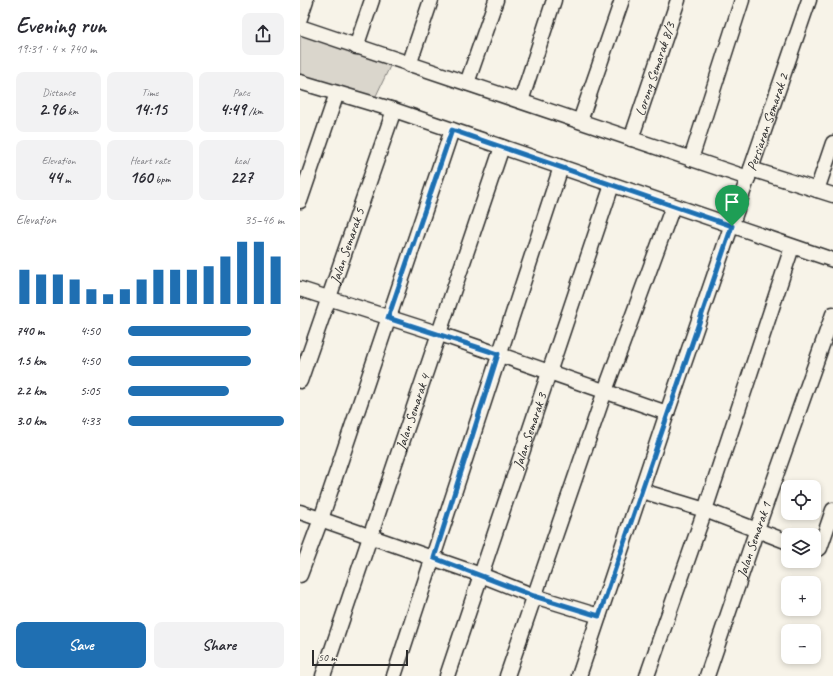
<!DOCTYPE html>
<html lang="en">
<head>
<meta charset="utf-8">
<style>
	:root { --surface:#fff; --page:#f2f2f3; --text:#2b2b33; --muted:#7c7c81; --accent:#1f6fb2 }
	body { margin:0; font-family:Caveat,sans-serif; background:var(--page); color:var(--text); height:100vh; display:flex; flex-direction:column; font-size:15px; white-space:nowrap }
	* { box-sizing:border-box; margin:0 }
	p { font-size:13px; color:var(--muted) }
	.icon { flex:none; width:22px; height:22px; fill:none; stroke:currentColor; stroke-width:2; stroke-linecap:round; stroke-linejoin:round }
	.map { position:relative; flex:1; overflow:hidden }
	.panel { display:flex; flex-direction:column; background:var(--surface); width:300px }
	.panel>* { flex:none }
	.fabs { position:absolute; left:481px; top:480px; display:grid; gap:8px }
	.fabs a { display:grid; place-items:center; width:40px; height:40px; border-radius:8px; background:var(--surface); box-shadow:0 2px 6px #0003; font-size:20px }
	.scale { position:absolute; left:12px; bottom:10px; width:96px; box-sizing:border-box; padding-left:4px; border:2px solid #2b2b2b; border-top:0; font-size:11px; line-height:14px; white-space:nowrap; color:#2b2b2b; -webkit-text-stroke:3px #f7f3e8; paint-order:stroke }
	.pin { position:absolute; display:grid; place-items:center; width:34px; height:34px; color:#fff; margin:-41px -17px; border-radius:50% 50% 50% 0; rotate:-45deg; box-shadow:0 0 4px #0007 }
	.pin .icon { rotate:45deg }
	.round { display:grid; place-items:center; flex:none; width:42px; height:42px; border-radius:8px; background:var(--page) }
	.headline { display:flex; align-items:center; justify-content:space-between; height:68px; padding:0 16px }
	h1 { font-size:22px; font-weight:600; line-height:30px }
	.stats { display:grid; grid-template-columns:repeat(3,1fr); gap:6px; height:68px; padding:4px 16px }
	.stats div { display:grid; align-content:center; border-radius:8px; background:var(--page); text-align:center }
	.stats b { font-size:17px; font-weight:600 }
	.stats small { font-size:11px; font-weight:400 }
	.stats p { font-size:11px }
	.chart { height:112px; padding:8px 16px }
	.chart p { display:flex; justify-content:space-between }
	.chart svg { width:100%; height:72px; margin-top:4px; stroke:var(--accent); stroke-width:6 }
	.cta { display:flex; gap:8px; margin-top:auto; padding:8px 16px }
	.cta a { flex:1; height:46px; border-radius:8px; background:var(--accent); color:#fff; font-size:16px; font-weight:600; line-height:46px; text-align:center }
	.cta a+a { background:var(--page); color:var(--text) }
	ul { padding:0 16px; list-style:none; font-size:13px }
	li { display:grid; grid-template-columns:64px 48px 1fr; align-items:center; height:30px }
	li i { height:10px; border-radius:5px; background:var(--accent) }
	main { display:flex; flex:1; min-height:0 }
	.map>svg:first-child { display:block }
	.green { fill:#dad6cc; stroke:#82807c }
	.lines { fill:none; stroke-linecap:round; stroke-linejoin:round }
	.minor-casing { stroke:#2b2b2b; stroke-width:17 }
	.minor { stroke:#f7f3e8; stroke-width:14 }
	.route-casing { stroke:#fff; stroke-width:8 }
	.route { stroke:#1f6fb2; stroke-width:5 }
	.labels { text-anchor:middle; stroke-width:3; stroke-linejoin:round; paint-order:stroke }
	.street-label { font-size:14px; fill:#2b2b2b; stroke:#f7f3e8 }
</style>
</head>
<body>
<main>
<section class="panel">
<div class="headline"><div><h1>Evening run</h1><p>19:31 · 4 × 740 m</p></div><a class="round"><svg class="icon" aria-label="share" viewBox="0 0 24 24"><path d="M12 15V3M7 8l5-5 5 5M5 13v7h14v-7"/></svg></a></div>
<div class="stats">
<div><p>Distance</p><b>2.96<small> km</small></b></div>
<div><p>Time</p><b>14:15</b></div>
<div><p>Pace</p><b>4:49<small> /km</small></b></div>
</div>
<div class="stats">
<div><p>Elevation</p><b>44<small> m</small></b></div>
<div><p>Heart rate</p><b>160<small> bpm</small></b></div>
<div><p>kcal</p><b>227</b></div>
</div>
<div class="chart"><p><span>Elevation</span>35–46 m</p>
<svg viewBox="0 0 160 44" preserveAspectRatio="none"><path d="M5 44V23M15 44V26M25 44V26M35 44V29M45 44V35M55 44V38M65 44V35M75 44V29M85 44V23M95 44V23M105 44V23M115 44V21M125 44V15M135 44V6M145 44V6M155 44V15"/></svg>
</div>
<ul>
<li><b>740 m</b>4:50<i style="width:79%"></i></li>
<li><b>1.5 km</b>4:50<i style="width:79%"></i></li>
<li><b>2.2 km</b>5:05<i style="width:65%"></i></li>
<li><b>3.0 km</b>4:33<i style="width:100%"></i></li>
</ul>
<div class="cta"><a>Save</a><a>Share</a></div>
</section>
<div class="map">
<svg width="533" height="676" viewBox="0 0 533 676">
	<rect width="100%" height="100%" fill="#f7f3e8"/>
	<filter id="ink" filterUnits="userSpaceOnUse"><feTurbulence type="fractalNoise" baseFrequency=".025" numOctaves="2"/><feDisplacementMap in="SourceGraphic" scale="8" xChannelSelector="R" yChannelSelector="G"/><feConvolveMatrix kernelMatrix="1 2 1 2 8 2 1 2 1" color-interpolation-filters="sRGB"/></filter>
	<g filter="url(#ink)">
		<path class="green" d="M0 34 91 64 75 98 0 75Z"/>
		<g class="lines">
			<g class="minor-casing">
				<g id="minor">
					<path d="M0 18 6 0"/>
					<path d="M0 27 448 178"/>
					<path d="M56 47 72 0"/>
					<path d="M109 65 131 0"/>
					<path d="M0 82 94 110 533 260"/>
					<path d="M167 83 196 0"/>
					<path d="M221 101 254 0"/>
					<path d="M280 121 322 0"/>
					<path id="s1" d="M331 139 378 0"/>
					<path d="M391 159 442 0"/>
					<path d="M451 169 533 195"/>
					<path d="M517 190 533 143"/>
					<path d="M0 201 37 93"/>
					<path d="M0 289 140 334 367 413"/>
					<path id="s2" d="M0 381 94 110"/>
					<path d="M342 491 405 510 488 542"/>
					<path d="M0 512 181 575 234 596 299 616"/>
					<path d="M514 550 520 548 533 510"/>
					<path d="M0 575 21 519 152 130"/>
					<path id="s3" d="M23 676 202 147"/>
					<path d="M94 676C151 507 204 336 261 167"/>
					<path id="s4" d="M147 676 312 185"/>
					<path d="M207 676 305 391 373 206"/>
					<path id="s5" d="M279 676 367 413 509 0"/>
					<path d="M347 676 405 510 492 247"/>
					<path id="s6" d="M407 676 457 529 533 314"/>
				</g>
			</g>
			<use href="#minor" class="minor"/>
		</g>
	</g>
	<g class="lines" filter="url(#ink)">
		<g class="route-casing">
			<path id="route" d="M152 130 432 226 299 616 234 596 134 558 198 354 88 318Z"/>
		</g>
		<use href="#route" class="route"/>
	</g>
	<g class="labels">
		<g class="street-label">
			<text dy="5" stroke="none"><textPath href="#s1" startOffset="74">Lorong Semarak 8/3</textPath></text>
			<text dy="5" stroke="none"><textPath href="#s5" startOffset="585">Persiaran Semarak 2</textPath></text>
			<text dy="5" stroke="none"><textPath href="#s2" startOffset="143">Jalan Semarak 5</textPath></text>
			<text dy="5" stroke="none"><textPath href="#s3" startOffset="279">Jalan Semarak 4</textPath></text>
			<text dy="5" stroke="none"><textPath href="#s4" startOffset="259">Jalan Semarak 3</textPath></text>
			<text dy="5" stroke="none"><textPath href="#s6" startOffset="144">Jalan Semarak 1</textPath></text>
		</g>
	</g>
</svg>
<div class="fabs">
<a><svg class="icon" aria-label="locate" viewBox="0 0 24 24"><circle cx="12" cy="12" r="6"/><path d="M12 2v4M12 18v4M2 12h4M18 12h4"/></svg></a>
<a><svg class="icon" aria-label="layers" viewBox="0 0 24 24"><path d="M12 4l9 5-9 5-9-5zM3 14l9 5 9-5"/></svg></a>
<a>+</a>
<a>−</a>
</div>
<div class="scale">50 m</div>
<div class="pin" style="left:432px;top:226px;background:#1e9e55"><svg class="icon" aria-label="arrive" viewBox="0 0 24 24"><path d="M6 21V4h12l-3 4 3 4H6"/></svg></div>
</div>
</main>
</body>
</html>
